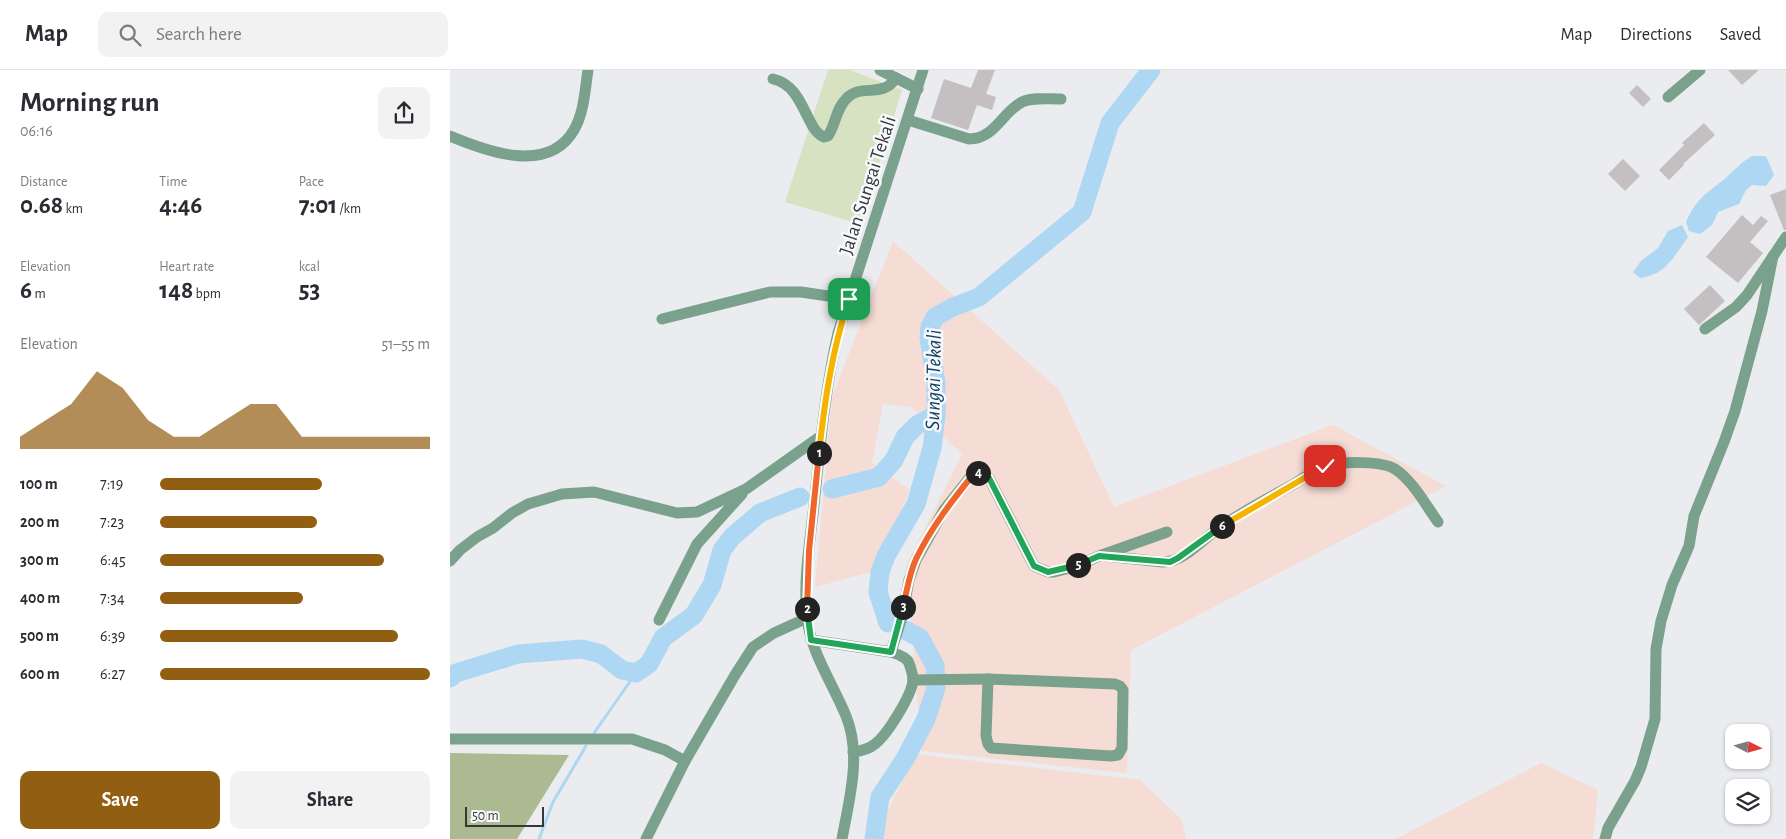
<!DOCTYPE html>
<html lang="en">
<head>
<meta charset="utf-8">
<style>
	:root { --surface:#fff; --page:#f2f2f3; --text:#2b2b33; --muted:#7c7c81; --line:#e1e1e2; --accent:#925e11 }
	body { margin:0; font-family:"Alegreya Sans",sans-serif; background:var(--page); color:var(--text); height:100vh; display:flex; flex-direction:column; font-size:19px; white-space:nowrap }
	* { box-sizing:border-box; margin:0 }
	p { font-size:16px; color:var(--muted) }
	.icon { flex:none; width:28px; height:28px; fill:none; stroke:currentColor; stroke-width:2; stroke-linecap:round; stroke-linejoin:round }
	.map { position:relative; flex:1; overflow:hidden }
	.side { display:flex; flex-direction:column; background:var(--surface); width:450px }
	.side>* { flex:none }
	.needle { width:32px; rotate:96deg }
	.fabs { position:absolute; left:1275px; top:654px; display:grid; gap:10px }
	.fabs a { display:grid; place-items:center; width:45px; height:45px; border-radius:10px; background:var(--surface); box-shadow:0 1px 4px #0004; font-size:25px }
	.scale { position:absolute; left:15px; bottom:12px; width:79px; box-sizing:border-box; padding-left:5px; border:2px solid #363738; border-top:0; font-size:14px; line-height:18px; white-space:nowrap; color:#363738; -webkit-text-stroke:4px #f8f9fd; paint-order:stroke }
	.pin { position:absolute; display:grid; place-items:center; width:42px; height:42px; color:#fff; margin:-21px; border-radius:10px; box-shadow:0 2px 8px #0006 }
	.km { position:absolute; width:25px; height:25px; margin:-12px; border-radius:50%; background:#222; color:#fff; font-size:14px; line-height:25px; text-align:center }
	.round { display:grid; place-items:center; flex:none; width:52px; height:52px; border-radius:10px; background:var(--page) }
	.overview { display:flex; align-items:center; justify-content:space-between; height:85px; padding:0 20px }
	h1 { font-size:28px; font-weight:700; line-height:38px }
	.metrics { display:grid; grid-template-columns:repeat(3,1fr); gap:8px; height:85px; padding:5px 20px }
	.metrics div { display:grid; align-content:center }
	.metrics b { font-size:25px; font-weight:700 }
	.metrics small { font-size:14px; font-weight:400 }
	.metrics p { font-size:14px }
	.chart { height:140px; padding:10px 20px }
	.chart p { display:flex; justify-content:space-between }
	.chart svg { width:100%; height:90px; margin-top:5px; fill:var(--accent); opacity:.7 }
	.cta { display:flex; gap:10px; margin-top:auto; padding:10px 20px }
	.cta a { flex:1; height:58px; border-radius:10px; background:var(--accent); color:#fff; font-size:20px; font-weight:700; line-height:58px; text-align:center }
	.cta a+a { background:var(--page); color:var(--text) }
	ul { padding:0 20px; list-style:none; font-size:16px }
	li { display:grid; grid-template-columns:80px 60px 1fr; align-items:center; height:38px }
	li i { height:12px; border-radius:6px; background:var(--accent) }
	header { display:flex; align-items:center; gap:30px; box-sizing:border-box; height:70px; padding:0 25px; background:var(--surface); border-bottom:1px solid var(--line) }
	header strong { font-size:24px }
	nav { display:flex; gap:28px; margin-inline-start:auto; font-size:18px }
	.search { width:350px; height:45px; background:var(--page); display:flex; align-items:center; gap:12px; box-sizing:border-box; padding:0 18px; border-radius:10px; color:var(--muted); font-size:19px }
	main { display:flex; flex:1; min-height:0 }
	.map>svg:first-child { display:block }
	.industrial { fill:#f5dcd4 }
	.green { fill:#d7e2c2 }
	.forest { fill:#acba91 }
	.water { fill:#aed7f4 }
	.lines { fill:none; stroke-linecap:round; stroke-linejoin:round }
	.stream { stroke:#aed7f4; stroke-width:3 }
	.river { stroke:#aed7f4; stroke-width:19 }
	.building { fill:#c4bfc0 }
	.minor { stroke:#7aa18c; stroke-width:11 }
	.split-1-casing { stroke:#fff; stroke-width:10 }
	.split-2-casing { stroke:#fff; stroke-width:10 }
	.split-3-casing { stroke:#fff; stroke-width:10 }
	.split-4-casing { stroke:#fff; stroke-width:10 }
	.split-5-casing { stroke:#fff; stroke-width:10 }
	.split-6-casing { stroke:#fff; stroke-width:10 }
	.split-7-casing { stroke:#fff; stroke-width:10 }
	.split-1 { stroke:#f5b400; stroke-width:6 }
	.split-2 { stroke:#f0652b; stroke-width:6 }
	.split-3 { stroke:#22a559; stroke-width:6 }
	.split-4 { stroke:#f0652b; stroke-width:6 }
	.split-5 { stroke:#22a559; stroke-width:6 }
	.split-6 { stroke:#22a559; stroke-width:6 }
	.split-7 { stroke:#f5b400; stroke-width:6 }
	.labels { text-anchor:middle; stroke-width:5; stroke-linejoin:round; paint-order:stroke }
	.street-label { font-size:20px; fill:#363738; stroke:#f8f9fd }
	.water-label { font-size:21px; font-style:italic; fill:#11415e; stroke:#f8f9fd }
</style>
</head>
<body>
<header>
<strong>Map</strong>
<div class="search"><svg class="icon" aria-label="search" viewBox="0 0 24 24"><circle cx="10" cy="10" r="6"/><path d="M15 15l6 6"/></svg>Search here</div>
<nav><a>Map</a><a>Directions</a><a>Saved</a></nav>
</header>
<main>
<section class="side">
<div class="overview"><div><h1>Morning run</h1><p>06:16</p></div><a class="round"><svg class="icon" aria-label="share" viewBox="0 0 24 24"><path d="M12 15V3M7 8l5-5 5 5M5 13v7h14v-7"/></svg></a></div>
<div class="metrics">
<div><p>Distance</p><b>0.68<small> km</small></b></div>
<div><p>Time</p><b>4:46</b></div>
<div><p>Pace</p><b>7:01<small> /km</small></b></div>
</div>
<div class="metrics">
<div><p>Elevation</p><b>6<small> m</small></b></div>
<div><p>Heart rate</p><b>148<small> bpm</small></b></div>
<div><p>kcal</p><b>53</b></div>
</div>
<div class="chart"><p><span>Elevation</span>51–55 m</p>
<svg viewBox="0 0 160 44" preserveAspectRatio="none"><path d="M0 44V38L10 30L20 22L30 6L40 14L50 30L60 38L70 38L80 30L90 22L100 22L110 38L120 38L130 38L140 38L150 38L160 38V44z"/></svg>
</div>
<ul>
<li><b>100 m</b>7:19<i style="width:60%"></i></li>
<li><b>200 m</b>7:23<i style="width:58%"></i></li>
<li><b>300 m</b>6:45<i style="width:83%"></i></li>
<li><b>400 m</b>7:34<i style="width:53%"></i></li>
<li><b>500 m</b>6:39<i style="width:88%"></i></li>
<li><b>600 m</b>6:27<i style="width:100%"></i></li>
</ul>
<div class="cta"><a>Save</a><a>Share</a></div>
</section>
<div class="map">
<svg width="1336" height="769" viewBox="0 0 1336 769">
	<rect width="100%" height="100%" fill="#eaecef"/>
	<g class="industrial">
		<path d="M443 171 609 320 664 437 883 355 996 416 681 580 677 703 472 681 456 496 512 384 461 337 433 334 422 393 460 420 425 501 365 517 382 327Z"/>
		<path d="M466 684 690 710 732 750 736 769H435L432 752Z"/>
		<path d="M1091 693 1148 720 1143 769H946Z"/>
	</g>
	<path class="green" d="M378 0H400L452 20 410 154 335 132Z"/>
	<path class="forest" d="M0 683 119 685 67 769H0Z"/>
	<g class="water">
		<path d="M1302 86H1316L1324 105 1316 116 1302 115 1296 120 1289 134 1268 142 1262 155 1250 164 1239 161 1236 152C1246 130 1254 125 1272 111 1283 102 1290 93 1302 86Z"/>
		<path d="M1232 155 1238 167C1224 186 1216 205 1190 208L1183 202 1191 191 1208 178 1218 161Z"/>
	</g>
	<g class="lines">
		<g class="stream">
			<path d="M144 663 186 603"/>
			<path d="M89 769 103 732 136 676"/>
		</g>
		<g class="river">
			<path d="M382 419 429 407 444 390 455 367 467 355 486 345"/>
			<path d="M438 553 428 522 430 502 436 486 466 434 482 378 486 345V313L479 267 480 257 485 247 503 237 529 227 632 142 660 53 701 0"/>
			<path d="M0 608 6 603 68 584 132 579 151 584 172 600 186 603 199 594 213 568 244 545 262 515 272 480 282 467 310 443 350 427"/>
			<path d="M424 769 430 727 455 689 476 649 486 618 485 596 470 568 455 560"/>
		</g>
	</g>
	<g class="building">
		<path d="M528 0H545L536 24 546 27 542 40 527 35 518 60 481 48 494 9 521 18Z"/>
		<path d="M1278 0H1309L1292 15Z"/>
		<path d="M1187 15 1201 29 1193 37 1179 23Z"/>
		<path d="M1254 53 1265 65 1233 94 1234 95 1219 110 1209 100 1234 75 1232 73Z"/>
		<path d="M1173 89 1190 106 1175 121 1158 104Z"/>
		<path d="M1336 119V160H1334L1320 125Z"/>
		<path d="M1292 145 1303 155 1311 146 1318 151 1300 172 1313 183 1288 213 1256 187Z"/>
		<path d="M1260 215 1275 231 1249 255 1234 239Z"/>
	</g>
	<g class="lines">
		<g class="minor">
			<path d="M430 0 468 19"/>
			<path d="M323 9C355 16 355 60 374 67L378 66C386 54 386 38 397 28 412 13 432 29 446 8"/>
			<path d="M1218 27 1250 0"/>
			<path d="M458 50 519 69C545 69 552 42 572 32 583 27 598 29 611 29"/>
			<path d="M0 66C36 81 98 105 124 60 134 43 135 20 138 0"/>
			<path d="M212 249 320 222H351L399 229"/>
			<path d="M1255 259 1286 237 1297 225 1336 167"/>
			<path d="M655 486 713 492C733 492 750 472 765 461 789 443 817 429 844 414 854 408 866 399 877 396 892 391 932 391 945 399 963 411 975 434 988 452"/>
			<path d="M0 491 10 480 27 467 43 458 62 443 78 434 112 424 144 422 227 443 247 442 296 419 371 366"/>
			<path d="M209 550 247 474 292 424"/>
			<path d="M361 570 441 582C446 584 454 586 458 591 460 595 463 605 463 610 462 625 437 665 425 674 419 679 411 681 403 682"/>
			<path d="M441 582 452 547 459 510 466 490 494 440 522 405C529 402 533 404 539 408L584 496 598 502H604L627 496 649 486 717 462"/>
			<path d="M538 609 665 614 670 616 673 620 672 678 668 685 661 686 541 678 538 674 536 666Z"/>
			<path d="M463 610 538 609"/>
			<path d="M0 669H182L215 680 235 691"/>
			<path d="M196 769 235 691 285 605 303 577 324 563 357 548"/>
			<path d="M392 769C399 730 412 685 396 646 383 614 361 583 357 548 353 510 360 472 364 435 370 377 375 319 388 263L473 0"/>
			<path d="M1155 769 1158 758 1185 711 1191 697 1205 649 1206 579 1211 551 1222 515 1239 476 1244 446 1274 372 1285 341 1312 241 1323 186"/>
		</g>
	</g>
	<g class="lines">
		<g class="split-1-casing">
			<path id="split-1" d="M369 383C375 328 382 281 399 229"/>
		</g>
		<g class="split-2-casing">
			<path id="split-2" d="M357 539 359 481 369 383"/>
		</g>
		<g class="split-3-casing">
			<path id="split-3" d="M357 539 361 570 441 582 453 537"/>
		</g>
		<g class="split-4-casing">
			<path id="split-4" d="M453 537C457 521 459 504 466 489 481 458 501 432 522 406L528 403"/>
		</g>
		<g class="split-5-casing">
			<path id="split-5" d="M528 403 533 404 539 408 584 496 598 502 628 495"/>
		</g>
		<g class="split-6-casing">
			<path id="split-6" d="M628 495 649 486 720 492 728 488 772 456"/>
		</g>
		<g class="split-7-casing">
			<path id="split-7" d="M772 456 875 396"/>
		</g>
		<use href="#split-1" class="split-1"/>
		<use href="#split-2" class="split-2"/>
		<use href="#split-3" class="split-3"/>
		<use href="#split-4" class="split-4"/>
		<use href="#split-5" class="split-5"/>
		<use href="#split-6" class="split-6"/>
		<use href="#split-7" class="split-7"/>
	</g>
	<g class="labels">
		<g class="street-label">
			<text transform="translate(417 115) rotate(-72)" y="7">Jalan Sungai Tekali</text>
		</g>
		<g class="water-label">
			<text transform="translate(483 310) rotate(-89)" y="7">Sungai Tekali</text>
		</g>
	</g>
</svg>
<div class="fabs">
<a><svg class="needle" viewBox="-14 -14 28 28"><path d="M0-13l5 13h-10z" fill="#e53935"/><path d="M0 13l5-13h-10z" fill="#7c7c81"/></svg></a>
<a><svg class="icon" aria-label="layers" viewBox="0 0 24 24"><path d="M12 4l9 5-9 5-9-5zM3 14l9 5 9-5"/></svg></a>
</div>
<div class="scale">50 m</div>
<div class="pin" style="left:399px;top:229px;background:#1e9e55"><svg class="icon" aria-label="arrive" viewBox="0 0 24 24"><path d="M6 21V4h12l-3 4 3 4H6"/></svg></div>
<div class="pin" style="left:875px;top:396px;background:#d93025"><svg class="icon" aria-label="check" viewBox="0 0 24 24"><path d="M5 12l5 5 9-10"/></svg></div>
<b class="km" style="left:369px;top:383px">1</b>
<b class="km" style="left:357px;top:539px">2</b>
<b class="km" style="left:453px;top:537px">3</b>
<b class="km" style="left:528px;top:403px">4</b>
<b class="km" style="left:628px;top:495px">5</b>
<b class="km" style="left:772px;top:456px">6</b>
</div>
</main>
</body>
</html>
